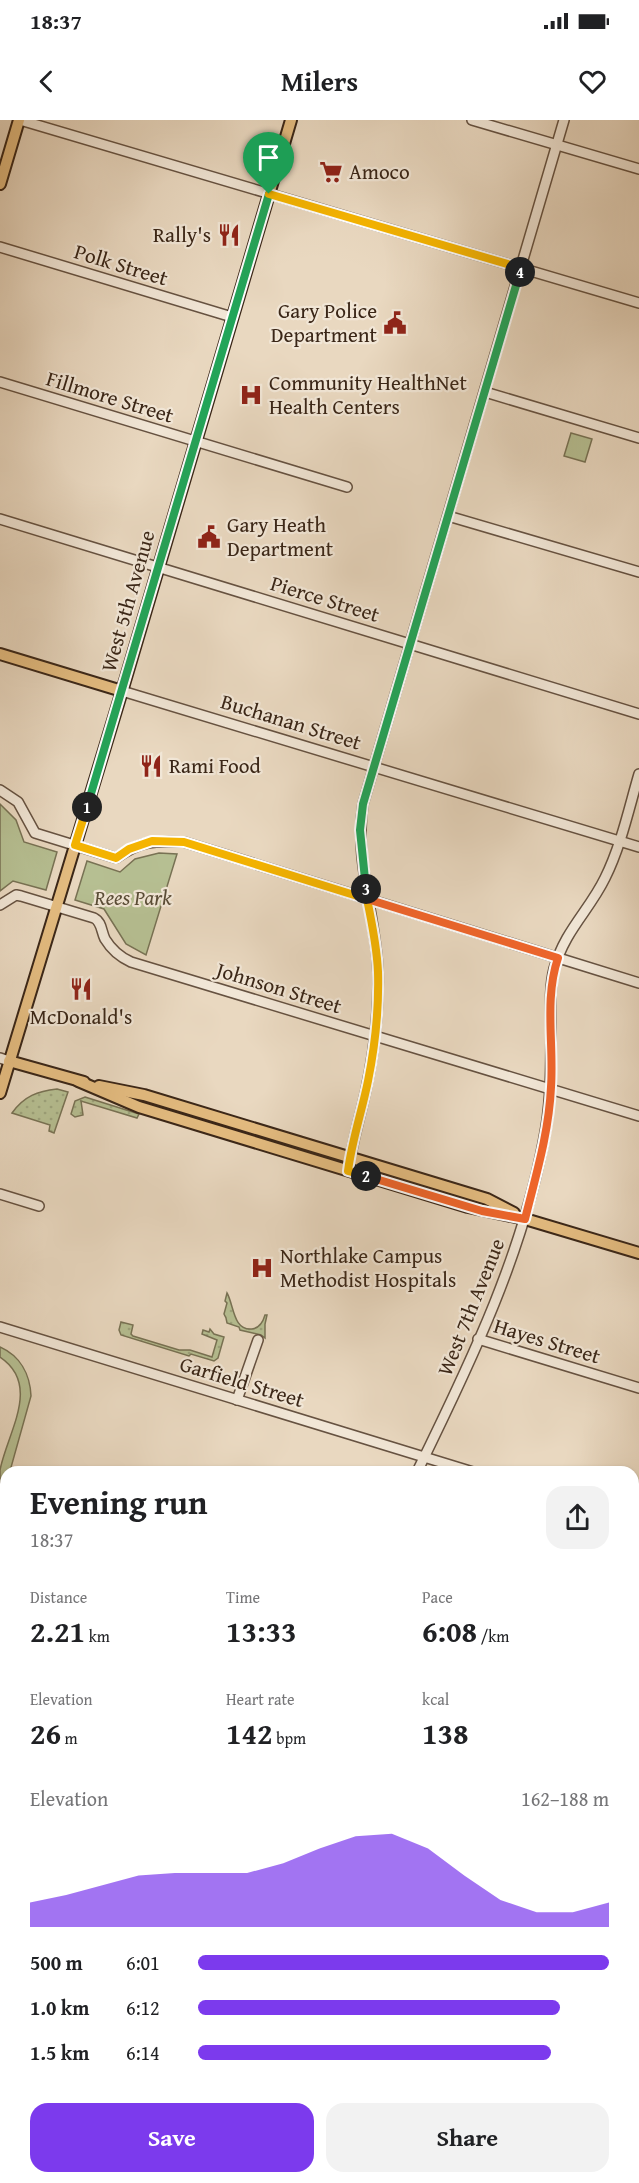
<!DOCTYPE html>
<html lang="en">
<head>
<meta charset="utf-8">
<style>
	:root { --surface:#fff; --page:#f2f2f2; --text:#202124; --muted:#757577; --accent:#7c3aed }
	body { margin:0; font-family:"Gentium Book Plus",serif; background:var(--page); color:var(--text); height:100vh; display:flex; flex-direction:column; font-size:22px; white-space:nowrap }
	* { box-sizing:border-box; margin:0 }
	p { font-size:20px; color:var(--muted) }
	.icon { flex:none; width:33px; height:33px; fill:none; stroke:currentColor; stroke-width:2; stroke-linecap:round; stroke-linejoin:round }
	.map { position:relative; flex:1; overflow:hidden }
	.panel { position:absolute; left:0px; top:1346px; width:639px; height:718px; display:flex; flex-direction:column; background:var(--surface); border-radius:18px 18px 0 0; box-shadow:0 2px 4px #0004 }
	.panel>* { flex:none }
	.pin { position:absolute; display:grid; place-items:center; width:51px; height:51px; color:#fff; margin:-62px -26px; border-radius:50% 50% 50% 0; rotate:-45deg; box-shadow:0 0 6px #0007 }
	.pin .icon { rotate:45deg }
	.km { position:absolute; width:30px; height:30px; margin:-15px; border-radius:50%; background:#222; color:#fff; font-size:16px; line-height:30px; text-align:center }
	.round { display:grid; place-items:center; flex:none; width:63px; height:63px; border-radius:18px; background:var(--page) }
	.headline { display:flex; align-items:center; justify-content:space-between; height:102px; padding:0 30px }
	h1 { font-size:33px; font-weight:700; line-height:45px }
	.metrics { display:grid; grid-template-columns:repeat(3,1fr); gap:9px; height:102px; padding:6px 30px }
	.metrics div { display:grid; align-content:center }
	.metrics b { font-size:30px; font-weight:700 }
	.metrics small { font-size:16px; font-weight:400 }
	.metrics p { font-size:16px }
	.chart { height:168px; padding:12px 30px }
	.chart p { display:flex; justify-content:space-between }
	.chart svg { width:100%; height:108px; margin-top:6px; fill:var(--accent); opacity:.7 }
	.cta { display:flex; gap:12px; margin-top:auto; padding:12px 30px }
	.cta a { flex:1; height:69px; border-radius:18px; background:var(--accent); color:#fff; font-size:24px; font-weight:700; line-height:69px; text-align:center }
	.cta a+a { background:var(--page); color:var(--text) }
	ul { padding:0 30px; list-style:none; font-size:20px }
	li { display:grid; grid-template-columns:96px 72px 1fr; align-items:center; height:45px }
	li i { height:15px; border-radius:8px; background:var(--accent) }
	.status { display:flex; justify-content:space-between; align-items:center; height:42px; padding:0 30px; background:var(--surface); direction:ltr }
	.status svg { height:16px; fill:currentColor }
	header { display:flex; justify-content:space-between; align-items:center; height:78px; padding:0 30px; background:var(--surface); font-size:27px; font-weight:700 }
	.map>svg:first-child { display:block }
	.grass { fill:url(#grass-dots); stroke:#787254; stroke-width:1.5 }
	.forest { fill:url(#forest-crowns); stroke:#787254; stroke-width:1.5 }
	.green { fill:#b6bf92; stroke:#787254; stroke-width:1.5 }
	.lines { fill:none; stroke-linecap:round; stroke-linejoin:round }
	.minor-casing { stroke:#665241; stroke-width:12 }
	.major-casing { stroke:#3a2617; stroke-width:14 }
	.minor { stroke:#f1e6d6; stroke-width:9 }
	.major { stroke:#e4bc80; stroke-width:10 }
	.rail-casing { stroke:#3a2617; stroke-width:4.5 }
	.rail { stroke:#f1e6d6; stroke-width:2; stroke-dasharray:7; stroke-linecap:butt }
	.split-1-casing { stroke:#fff; stroke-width:12 }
	.split-2-casing { stroke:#fff; stroke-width:12 }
	.split-3-casing { stroke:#fff; stroke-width:12 }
	.split-4-casing { stroke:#fff; stroke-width:12 }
	.split-5-casing { stroke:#fff; stroke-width:12 }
	.split-1 { stroke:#22a559; stroke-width:8 }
	.split-2 { stroke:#f5b400; stroke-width:8 }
	.split-3 { stroke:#f0652b; stroke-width:8 }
	.split-4 { stroke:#22a559; stroke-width:8 }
	.split-5 { stroke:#f5b400; stroke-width:8 }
	.labels { text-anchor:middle; stroke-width:4.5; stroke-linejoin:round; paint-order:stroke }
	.poi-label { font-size:21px; fill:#3a2617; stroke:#f1e6d6; text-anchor:start }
	.street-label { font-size:21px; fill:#3a2617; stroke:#f1e6d6 }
	.park-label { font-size:21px; font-style:italic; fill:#594c36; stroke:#f1e6d6 }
</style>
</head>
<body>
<div class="status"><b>18:37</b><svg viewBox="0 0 49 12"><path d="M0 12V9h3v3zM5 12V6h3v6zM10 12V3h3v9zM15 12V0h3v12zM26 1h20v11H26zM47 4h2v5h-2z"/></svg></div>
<header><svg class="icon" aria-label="back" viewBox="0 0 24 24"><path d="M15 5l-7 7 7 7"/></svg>Milers<svg class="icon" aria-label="heart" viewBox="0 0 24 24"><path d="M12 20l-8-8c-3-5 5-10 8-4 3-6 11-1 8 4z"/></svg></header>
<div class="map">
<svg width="639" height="2063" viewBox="0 0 639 2063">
	<defs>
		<pattern id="grass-dots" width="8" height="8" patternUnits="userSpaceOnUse" patternTransform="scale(1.5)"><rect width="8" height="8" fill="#b6bf92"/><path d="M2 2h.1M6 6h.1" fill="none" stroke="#9da47d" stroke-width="1.8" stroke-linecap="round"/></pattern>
		<pattern id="forest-crowns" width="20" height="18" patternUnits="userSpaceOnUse" patternTransform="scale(1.5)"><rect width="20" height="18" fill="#b6bf92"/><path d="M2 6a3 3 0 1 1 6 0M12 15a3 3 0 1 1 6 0" fill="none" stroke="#9da47d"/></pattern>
	</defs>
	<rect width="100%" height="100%" fill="#e9d8c0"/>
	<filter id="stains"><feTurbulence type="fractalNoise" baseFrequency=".00333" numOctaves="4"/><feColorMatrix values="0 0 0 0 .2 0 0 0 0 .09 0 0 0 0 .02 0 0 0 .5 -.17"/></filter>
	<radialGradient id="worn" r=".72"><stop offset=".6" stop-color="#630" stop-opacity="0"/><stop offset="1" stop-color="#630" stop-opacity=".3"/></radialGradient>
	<g class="grass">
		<path d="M57 969 68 972 54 1013 49 1011 50 1005 12 993C24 976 38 971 57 969Z"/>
		<path d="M85 977 139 994 137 998 81 981 83 995 75 997 71 994 75 981Z"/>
		<path d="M227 1173C234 1185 233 1211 252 1209 260 1208 263 1202 265 1195H267L265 1204V1218L261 1215 240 1210 239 1207 227 1203 226 1198 224 1194 227 1183 225 1181Z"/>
		<path d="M121 1202 133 1205 131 1214 133 1216 179 1230H190L212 1237 217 1220 202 1214 203 1210 209 1212 210 1209 214 1214 224 1217 218 1238 214 1241 191 1234 189 1236 121 1215 119 1210Z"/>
	</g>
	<g class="forest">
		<path d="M639 1739V1819H633V1740Z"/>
		<path d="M639 1851V1948L633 1946V1855Z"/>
	</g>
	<g class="green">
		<path d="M571 313 592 319 585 342 564 336Z"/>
		<path d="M0 684 16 700 24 722 57 732 46 770 13 761 0 771Z"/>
		<path d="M159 733 177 734 146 835 126 824 104 789 75 780 87 741 120 752 135 739Z"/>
		<path d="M0 1227C20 1236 30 1254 31 1276L10 1351 6 1352V1363L0 1383C0 1373 0 1360 0 1350 7 1313 42 1265 0 1237Z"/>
	</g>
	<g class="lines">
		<g class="minor-casing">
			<g id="minor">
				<path d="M20 0 639 183"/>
				<path d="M472 0 639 49"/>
				<path d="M0 127 232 197"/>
				<path d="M0 262 347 367"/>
				<path d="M485 272 639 318"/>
				<path d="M448 396 639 452"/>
				<path d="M0 399 639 594"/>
				<path d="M122 571 639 727"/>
				<path d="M0 670 18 682 35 713 116 738C142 720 154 721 184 722L639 863"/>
				<path d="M0 785 16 775 21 776 94 798C102 802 101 811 105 819 111 829 120 837 131 842L639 996"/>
				<path d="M0 938 9 941"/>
				<path d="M348 1051C352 1023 360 997 366 970 374 932 379 891 378 852 376 795 354 741 363 684L564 0"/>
				<path d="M0 1074 39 1086"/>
				<path d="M0 1207 473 1352"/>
				<path d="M478 1219 639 1268"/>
				<path d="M237 1280 258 1220"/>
				<path d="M417 1352C471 1242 526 1128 546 1007 551 976 551 944 551 912 551 891 549 869 554 849 565 810 589 791 605 758 621 726 629 688 639 654"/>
				<path d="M633 1399 639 1401"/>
				<path d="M0 1476 6 1478"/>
				<path d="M633 1516 639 1496"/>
				<path d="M633 1534 639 1536"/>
				<path d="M0 1612 6 1613"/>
				<path d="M0 1746 6 1748"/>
				<path d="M0 1882 6 1884"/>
				<path d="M0 1964 6 1955"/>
				<path d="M0 2019 6 2020"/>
				<path d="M374 2058 378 2063"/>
				<path d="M111 2063 117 2058"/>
			</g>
		</g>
		<g class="major-casing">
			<g id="major">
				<path d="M0 64 19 0"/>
				<path d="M0 534 122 571"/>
				<path d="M9 941 84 962"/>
				<path d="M78 961 139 987 468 1087 525 1099 639 1133"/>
				<path d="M99 966 144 975 487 1079 514 1093"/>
				<path d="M0 973 122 571 291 0"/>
			</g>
		</g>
		<use href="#minor" class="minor"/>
		<use href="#major" class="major"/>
		<g class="rail-casing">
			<g id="rail">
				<path d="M633 1830 639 1826"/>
				<path d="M270 2063 276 2058"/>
			</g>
		</g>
		<use href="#rail" class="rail"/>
	</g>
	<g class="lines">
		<g class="split-1-casing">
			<path id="split-1" d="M87 687 269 74"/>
		</g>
		<g class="split-2-casing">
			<path id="split-2" d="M87 687 75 725 116 738 129 729 152 721 184 722 367 779C372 803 377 827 378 852 379 887 375 926 368 961 362 991 352 1020 348 1051L366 1056"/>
		</g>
		<g class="split-3-casing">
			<path id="split-3" d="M366 769 367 779 558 838C544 879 554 924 551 967 549 1012 536 1055 525 1099L482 1091 366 1056"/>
		</g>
		<g class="split-4-casing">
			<path id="split-4" d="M366 769 360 710 363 684 520 152"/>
		</g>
		<g class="split-5-casing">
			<path id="split-5" d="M269 74 521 148 520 152"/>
		</g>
		<use href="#split-1" class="split-1"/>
		<use href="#split-2" class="split-2"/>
		<use href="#split-3" class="split-3"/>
		<use href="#split-4" class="split-4"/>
		<use href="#split-5" class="split-5"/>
	</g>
	<defs>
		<g id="supermarket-bare" transform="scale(1.8)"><path d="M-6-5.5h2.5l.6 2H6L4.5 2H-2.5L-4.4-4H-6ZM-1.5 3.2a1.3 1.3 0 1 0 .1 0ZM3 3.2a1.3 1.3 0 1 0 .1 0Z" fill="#8f2418" stroke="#f1e6d6" stroke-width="2.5" paint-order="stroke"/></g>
		<g id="restaurant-bare" transform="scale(1.8)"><path d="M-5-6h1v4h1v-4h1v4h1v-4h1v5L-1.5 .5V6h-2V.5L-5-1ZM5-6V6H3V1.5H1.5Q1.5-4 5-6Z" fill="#8f2418" stroke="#f1e6d6" stroke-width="2.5" paint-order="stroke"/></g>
		<g id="civic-bare" transform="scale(1.8)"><path d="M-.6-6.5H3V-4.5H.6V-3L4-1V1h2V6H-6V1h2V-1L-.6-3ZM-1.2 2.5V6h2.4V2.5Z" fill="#8f2418" stroke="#f1e6d6" stroke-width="2.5" paint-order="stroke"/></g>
		<g id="hospital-bare" transform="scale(1.8)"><path d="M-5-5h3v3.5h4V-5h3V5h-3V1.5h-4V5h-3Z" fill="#8f2418" stroke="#f1e6d6" stroke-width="2.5" paint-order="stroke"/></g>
	</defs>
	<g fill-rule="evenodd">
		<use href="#supermarket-bare" x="331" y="52"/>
		<use href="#restaurant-bare" x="229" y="115"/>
		<use href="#civic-bare" x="395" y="203"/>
		<use href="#hospital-bare" x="251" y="275"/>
		<use href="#civic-bare" x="209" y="417"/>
		<use href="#restaurant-bare" x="151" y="646"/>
		<use href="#restaurant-bare" x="81" y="869"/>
		<use href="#hospital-bare" x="262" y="1148"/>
	</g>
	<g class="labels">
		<g class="poi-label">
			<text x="349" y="59">Amoco</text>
			<text x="211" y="122" text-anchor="end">Rally's</text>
			<text x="377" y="198" text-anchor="end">Gary Police<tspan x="377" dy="24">Department</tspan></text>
			<text x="269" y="270">Community HealthNet<tspan x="269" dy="24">Health Centers</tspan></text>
			<text x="227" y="412">Gary Heath<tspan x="227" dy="24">Department</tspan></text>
			<text x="169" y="653">Rami Food</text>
			<text x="81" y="904" text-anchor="middle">McDonald's</text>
			<text x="280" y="1143">Northlake Campus<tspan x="280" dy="24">Methodist Hospitals</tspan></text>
		</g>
		<g class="street-label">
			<text transform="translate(121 145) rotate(17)" y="7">Polk Street</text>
			<text transform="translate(110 277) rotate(17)" y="7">Fillmore Street</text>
			<text transform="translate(325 479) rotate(17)" y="7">Pierce Street</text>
			<text transform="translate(128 481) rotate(-74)" y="7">West 5th Avenue</text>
			<text transform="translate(291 602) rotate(17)" y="7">Buchanan Street</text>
			<text transform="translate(279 868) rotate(17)" y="7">Johnson Street</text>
			<text transform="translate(471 1187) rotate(-68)" y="7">West 7th Avenue</text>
			<text transform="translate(547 1221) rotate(17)" y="7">Hayes Street</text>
			<text transform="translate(242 1262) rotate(17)" y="7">Garfield Street</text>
		</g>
		<g class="park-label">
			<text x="133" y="785">Rees Park</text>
		</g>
	</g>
	<rect width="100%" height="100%" filter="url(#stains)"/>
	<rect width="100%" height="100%" fill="url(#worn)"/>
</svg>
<div class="pin" style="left:269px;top:74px;background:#1e9e55"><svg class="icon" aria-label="arrive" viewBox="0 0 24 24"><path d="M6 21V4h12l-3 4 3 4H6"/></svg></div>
<b class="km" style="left:87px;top:687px">1</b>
<b class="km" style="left:366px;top:1056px">2</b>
<b class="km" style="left:366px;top:769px">3</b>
<b class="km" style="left:520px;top:152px">4</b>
<section class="panel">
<div class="headline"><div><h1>Evening run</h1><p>18:37</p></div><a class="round"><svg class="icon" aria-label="share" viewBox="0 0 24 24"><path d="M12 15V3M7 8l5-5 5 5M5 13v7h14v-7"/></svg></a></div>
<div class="metrics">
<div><p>Distance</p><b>2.21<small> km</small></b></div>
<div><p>Time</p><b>13:33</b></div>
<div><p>Pace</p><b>6:08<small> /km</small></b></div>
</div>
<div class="metrics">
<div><p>Elevation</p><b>26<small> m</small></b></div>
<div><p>Heart rate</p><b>142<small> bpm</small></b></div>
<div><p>kcal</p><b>138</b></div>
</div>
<div class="chart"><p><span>Elevation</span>162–188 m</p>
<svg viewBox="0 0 160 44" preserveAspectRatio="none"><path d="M0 44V34L10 31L20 27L30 23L40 22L50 22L60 22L70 18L80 12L90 7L100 6L110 12L120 23L130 33L140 38L150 38L160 34V44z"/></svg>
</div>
<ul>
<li><b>500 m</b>6:01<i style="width:100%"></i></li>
<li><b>1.0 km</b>6:12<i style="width:88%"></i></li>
<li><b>1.5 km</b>6:14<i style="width:86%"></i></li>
</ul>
<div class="cta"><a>Save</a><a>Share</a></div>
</section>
</div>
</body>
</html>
